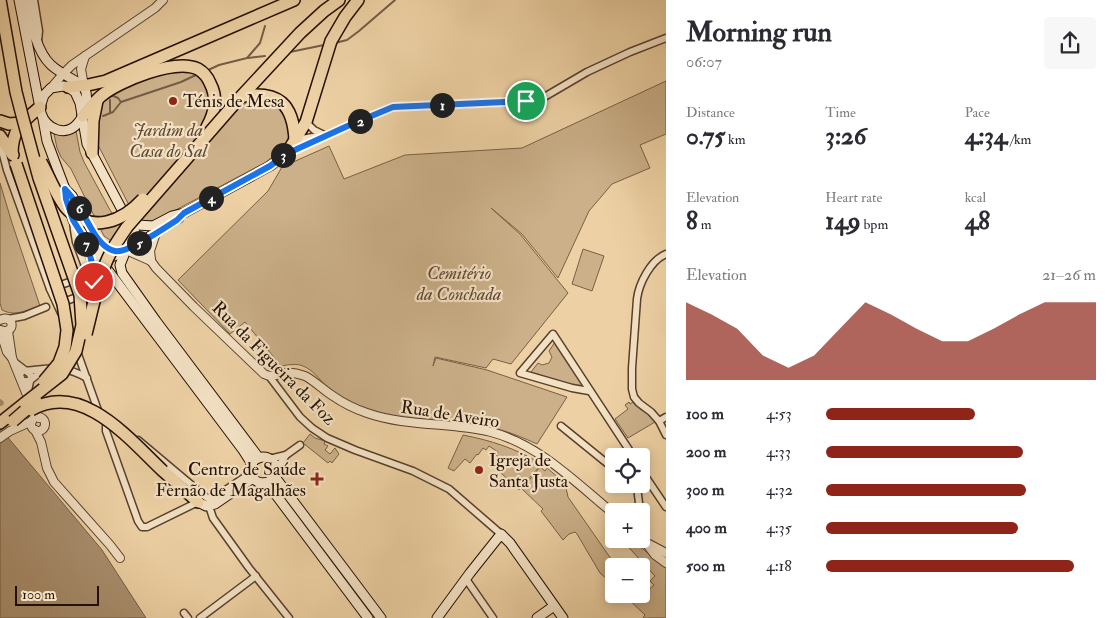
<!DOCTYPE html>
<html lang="en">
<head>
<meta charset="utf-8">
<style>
	:root { --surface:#fff; --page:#f7f7f7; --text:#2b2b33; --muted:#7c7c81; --accent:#8f2418 }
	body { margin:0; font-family:"IM FELL Double Pica",serif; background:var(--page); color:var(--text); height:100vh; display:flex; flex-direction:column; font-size:19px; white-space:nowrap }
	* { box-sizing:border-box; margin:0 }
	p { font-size:16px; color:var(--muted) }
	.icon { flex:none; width:28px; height:28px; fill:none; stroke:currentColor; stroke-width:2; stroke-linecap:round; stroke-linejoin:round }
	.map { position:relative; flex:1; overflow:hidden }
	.details { display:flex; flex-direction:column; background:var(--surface); width:450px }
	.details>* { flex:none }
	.buttons { position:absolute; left:605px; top:448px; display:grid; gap:10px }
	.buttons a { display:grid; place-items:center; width:45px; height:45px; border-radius:5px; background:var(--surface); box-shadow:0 2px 12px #0003; font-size:25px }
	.scale { position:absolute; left:15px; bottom:12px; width:84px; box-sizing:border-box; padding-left:5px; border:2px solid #251004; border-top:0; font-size:14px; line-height:18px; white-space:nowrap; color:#251004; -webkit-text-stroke:4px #f3e1c4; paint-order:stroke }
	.pin { position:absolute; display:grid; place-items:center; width:42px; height:42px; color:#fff; margin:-21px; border:2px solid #fff; border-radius:50%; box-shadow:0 1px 5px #0007 }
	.km { position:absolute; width:25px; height:25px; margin:-12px; border-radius:50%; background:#222; color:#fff; font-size:14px; line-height:25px; text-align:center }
	.round { display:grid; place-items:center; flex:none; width:52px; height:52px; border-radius:5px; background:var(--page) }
	.head { display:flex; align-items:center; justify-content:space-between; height:85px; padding:0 20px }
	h1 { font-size:28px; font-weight:700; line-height:38px }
	.figures { display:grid; grid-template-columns:repeat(3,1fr); gap:8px; height:85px; padding:5px 20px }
	.figures div { display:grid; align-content:center }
	.figures b { font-size:25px; font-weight:700 }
	.figures small { font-size:14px; font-weight:400 }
	.figures p { font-size:14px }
	.chart { height:140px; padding:10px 20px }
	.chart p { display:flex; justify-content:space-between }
	.chart svg { width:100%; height:90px; margin-top:5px; fill:var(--accent); opacity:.7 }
	ul { padding:0 20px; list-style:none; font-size:16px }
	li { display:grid; grid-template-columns:80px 60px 1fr; align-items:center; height:38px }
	li i { height:12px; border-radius:6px; background:var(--accent) }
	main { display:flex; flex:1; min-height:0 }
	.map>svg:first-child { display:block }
	.green { fill:#cbb089; stroke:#786046 }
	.water { fill:#a98f6e; stroke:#745c44 }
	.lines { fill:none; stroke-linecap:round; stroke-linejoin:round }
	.stream { stroke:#745c44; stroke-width:2 }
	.canal { stroke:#a98f6e; stroke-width:5.5 }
	.minor-casing { stroke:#57402c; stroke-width:9 }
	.tertiary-casing { stroke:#57402c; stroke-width:10 }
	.secondary-casing { stroke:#251004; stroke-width:11 }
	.trunk-casing { stroke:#251004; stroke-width:14 }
	.minor { stroke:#f3e1c4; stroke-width:6 }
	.tertiary { stroke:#f3e1c4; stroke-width:8 }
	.secondary { stroke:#f3e1c4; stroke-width:9 }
	.trunk { stroke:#edd1a4; stroke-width:11 }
	.trunk-bridge-casing { stroke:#251004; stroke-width:14; stroke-linecap:butt }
	.trunk-bridge { stroke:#edd1a4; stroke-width:11 }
	.route-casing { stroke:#fff; stroke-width:10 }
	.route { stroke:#1a73e8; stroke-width:6 }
	.poi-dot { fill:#8f2418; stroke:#f3e1c4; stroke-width:2 }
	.labels { text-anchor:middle; stroke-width:4.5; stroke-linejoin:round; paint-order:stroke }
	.poi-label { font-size:18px; fill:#251004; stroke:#f3e1c4; text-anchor:start }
	.park-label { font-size:18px; font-style:italic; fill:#5f4833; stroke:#f3e1c4 }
	.street-label { font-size:18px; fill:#251004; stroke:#f3e1c4 }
</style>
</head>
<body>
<main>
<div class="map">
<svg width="666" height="618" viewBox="0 0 666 618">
	<rect width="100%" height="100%" fill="#edd1a4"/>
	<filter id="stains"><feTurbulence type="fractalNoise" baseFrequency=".004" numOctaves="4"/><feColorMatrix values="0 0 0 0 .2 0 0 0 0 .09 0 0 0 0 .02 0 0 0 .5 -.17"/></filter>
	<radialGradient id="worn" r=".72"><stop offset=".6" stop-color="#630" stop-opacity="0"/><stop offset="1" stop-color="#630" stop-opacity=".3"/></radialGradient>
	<g class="green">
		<path d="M176 70 197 74 209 90 234 113C241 106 247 101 256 99 280 94 298 123 286 143 281 150 273 156 266 162L157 220 143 222 130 207 98 145 97 128 101 104 123 88 153 76Z"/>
		<path d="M666 81V134L640 145 650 168 612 184 589 211 558 278 522 234 491 208 520 234 568 293 511 364 493 359 486 368 435 357 433 366 436 358 487 370 567 397 537 444C511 432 492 426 464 422 429 417 391 422 358 407 347 401 336 394 326 386 319 379 313 370 303 366 296 363 288 365 281 366L245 322 230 334 178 280 268 191 282 167 329 146 344 179 405 155 522 148Z"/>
		<path d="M76 131 80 152 84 162 110 210 120 225 123 231V244C115 245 110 240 104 236L71 169 61 157 57 148 54 134 64 135Z"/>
		<path d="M0 183 12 223 40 306C26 310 16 317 2 310L0 303Z"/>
		<path d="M583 249 604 256 592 291 572 284Z"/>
		<path d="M555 342 582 384 581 386 579 387 531 372 538 363 542 365 549 363 552 357 549 351Z"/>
		<path d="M629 402 630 404 633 402C639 411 650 413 655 422L628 438 615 419 628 409 625 405Z"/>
		<path d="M310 434 315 438 325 441 324 444 328 446 325 450 330 454 335 448 339 454 332 463 330 461 328 463 303 443Z"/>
		<path d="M463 435C493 441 514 448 540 463L539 467 519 490 501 473 507 464 496 455 498 452 489 446 486 450 483 448 478 455 477 454 470 463 465 459 454 471 448 468Z"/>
		<path d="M540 467 545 471 547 468 565 483 568 497 616 566H614V585L600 573 577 534 575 532 569 534 563 540 541 511 543 509 522 489Z"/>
		<path d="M621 539H630L666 567V618H643L645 615 623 594H640L643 595 654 585 650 581 655 576Z"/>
	</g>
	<path class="water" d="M0 428 102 550 146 618H0Z"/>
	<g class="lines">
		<g class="stream">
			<path d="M335 43 347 40 359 31 395 0"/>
			<path d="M290 52 324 45"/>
			<path d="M248 58 265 56"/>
			<path d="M206 71 219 65 247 58 260 43 265 26"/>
			<path d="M121 102 181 82 198 74"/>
			<path d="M110 113V100"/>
			<path d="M103 116 113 112 121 102 118 98 111 95"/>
		</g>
		<path class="canal" d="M0 402 1 403"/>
		<g class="minor-casing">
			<g id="minor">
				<path d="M34 0 39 31 38 41"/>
				<path d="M306 122 314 130 324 135"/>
				<path d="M295 140 319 136"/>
				<path d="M0 143 7 170 50 289 80 278 85 272V266L76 242 74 230 73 221"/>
				<path d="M288 152 352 124 393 107 526 101 546 96 587 72 630 52 666 38"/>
				<path d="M666 254C651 260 639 283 637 299L632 368V389L634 397 639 403 651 412 659 421 666 435"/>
				<path d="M50 289 61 313"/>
				<path d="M86 293C101 277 92 264 87 245"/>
				<path d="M61 303 82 295"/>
				<path d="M8 319 24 316 46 307"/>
				<path d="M69 329 100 416"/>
				<path d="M13 361 30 374 31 377 27 395"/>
				<path d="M45 369 29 381H23L20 378V374L23 371C49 369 62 364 87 378"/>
				<path d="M269 376 300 417 312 428 327 438 355 450 413 471 449 489 501 534"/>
				<path d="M589 391 572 388 520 373 553 334 633 456"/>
				<path d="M659 421 666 417"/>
				<path d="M110 422 106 426V431L138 521 142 527H147L151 525 198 502"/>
				<path d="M561 426 614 469"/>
				<path d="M138 440 207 498H211L215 497 251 473"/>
				<path d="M269 459 286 455"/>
				<path d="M276 470 286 455 300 445"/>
				<path d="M641 470 666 507"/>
				<path d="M635 484 637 487 640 511"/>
				<path d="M209 506 213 518 249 568 289 618"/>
				<path d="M641 519 643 530V539"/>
				<path d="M466 579 493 618"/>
				<path d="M184 613 188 618"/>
				<path d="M200 618 256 576"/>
			</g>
		</g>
		<g class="tertiary-casing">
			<g id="tertiary">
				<path d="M84 86 81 69 85 56"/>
				<path d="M51 88 63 74 72 65 155 8 163 0"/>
				<path d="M141 242 151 261 156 268 194 307 264 374C272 378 277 374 286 373 292 372 299 374 305 376 315 381 323 390 333 396 343 403 355 409 367 413 407 427 450 422 491 432 540 445 576 483 614 514"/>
				<path d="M126 250 151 261"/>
				<path d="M151 259 150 251 156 233"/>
				<path d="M0 320C15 313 16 336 0 330"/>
				<path d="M0 330 7 352 12 358"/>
				<path d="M8 331 12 358 33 410 39 418"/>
				<circle cx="38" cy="424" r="7"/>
				<path d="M35 430 41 442 47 468 54 482 110 545 120 558"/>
				<path d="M0 438 10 431 32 421"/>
				<path d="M643 539 655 555 666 563"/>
				<path d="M649 544 666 553"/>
			</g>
		</g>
		<g class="secondary-casing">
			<g id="secondary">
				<path d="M19 0 41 113C46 129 66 138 78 123 87 113 89 98 84 86 73 79 61 74 51 65 35 50 31 20 27 0"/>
				<path d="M40 107 44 95 51 88 63 86 68 87 75 92 80 103 87 144 129 223 141 242"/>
				<path d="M43 119 47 141 65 189 66 199 73 220 86 241 243 450 252 464"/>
				<path d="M65 189 72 196 95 236 101 250 107 254 114 256 141 242 179 218"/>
				<path d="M129 223 138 225 153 226 172 216 184 213 270 166 286 154"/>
				<path d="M129 226 126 250 120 265 122 273 156 321 259 458"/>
				<circle cx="263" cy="470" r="13"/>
				<path d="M275 477 381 618"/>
				<path d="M264 483 276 495 368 618"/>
				<path d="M198 502 206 506 215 504 253 478"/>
				<path d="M437 618 470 573 501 534 510 543 563 618"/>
				<path d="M537 618 554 606"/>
			</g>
		</g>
		<g class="trunk-casing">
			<g id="trunk">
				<path d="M68 87 88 85 106 81 294 0"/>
				<path d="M243 96C279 91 293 104 295 140"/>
				<path d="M236 102 300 33 324 11 339 0"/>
				<path d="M83 116C89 109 94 102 101 96 119 81 175 58 198 69 203 72 208 78 210 83 218 98 215 113 207 127"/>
				<path d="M0 121 9 124 21 123"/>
				<path d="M0 136 13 155"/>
				<path d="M92 153 93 121 97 101"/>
				<path d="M12 154C12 129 22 122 40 107"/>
				<path d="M286 154 295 140 306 122 331 41 345 17 358 0"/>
				<path d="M0 423 25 403"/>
				<path d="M163 471 198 502"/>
			</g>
		</g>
		<use href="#minor" class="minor"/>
		<use href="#tertiary" class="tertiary"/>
		<use href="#secondary" class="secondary"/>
		<use href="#trunk" class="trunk"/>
		<g class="trunk-bridge-casing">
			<g id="trunk-bridge">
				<path d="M0 0 16 92 23 119 39 178 80 295 82 325 76 351 62 374 25 403"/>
				<path d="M41 162C48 174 59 202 68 210 93 234 123 221 143 199"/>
				<path d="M16 164 63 304 67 330 65 347 59 363 44 381"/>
				<path d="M86 334C92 311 98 279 108 258 113 247 120 237 127 227L236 102"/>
				<path d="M31 410C82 380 130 440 163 471"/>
				<path d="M13 421 36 401"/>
			</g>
		</g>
		<use href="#trunk-bridge" class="trunk-bridge"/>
	</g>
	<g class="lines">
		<g class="route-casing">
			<path id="route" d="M94 282 95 274 86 241 73 220 66 199 65 189C76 200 83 214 91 228 96 237 104 249 115 251 127 254 166 227 177 220L184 213 270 166 286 154 352 124 393 107 526 101"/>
		</g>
		<use href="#route" class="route"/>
	</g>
	<g class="poi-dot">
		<circle cx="173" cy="101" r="5"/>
		<circle cx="479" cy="470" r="5"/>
		<path d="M314.5 471.5h5v5h5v5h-5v5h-5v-5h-5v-5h5z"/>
	</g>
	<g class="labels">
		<g class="poi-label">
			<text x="183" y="107">Ténis de Mesa</text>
			<text x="489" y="466">Igreja de<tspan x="489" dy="21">Santa Justa</tspan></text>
			<text x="306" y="475" text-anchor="end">Centro de Saúde<tspan x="306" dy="21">Fernão de Magalhães</tspan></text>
		</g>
		<g class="park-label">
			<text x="168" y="136">Jardim da<tspan x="168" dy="21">Casa do Sal</tspan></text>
			<text x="459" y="279">Cemitério<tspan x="459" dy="21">da Conchada</tspan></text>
		</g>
		<g class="street-label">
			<text transform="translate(274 363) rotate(45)" y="6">Rua da Figueira da Foz</text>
			<text transform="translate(450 414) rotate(9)" y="6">Rua de Aveiro</text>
		</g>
	</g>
	<rect width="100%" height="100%" filter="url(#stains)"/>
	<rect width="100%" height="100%" fill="url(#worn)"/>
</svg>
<div class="buttons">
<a><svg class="icon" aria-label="locate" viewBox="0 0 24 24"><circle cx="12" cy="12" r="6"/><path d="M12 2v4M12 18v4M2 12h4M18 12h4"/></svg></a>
<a>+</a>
<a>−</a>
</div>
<div class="scale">100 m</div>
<div class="pin" style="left:526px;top:101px;background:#1e9e55"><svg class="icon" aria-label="arrive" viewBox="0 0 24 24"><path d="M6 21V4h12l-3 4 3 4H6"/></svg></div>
<div class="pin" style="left:94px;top:282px;background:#d93025"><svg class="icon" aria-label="check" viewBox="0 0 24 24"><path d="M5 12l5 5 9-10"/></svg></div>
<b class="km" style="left:442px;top:105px">1</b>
<b class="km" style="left:360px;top:121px">2</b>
<b class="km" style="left:283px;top:155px">3</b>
<b class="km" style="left:211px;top:198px">4</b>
<b class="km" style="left:139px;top:243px">5</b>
<b class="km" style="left:79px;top:208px">6</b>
<b class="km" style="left:86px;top:244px">7</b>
</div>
<section class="details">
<div class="head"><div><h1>Morning run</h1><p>06:07</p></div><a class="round"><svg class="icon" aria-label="share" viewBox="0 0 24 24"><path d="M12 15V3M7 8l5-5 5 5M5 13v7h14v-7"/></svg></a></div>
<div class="figures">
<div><p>Distance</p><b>0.75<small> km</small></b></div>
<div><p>Time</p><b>3:26</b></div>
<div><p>Pace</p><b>4:34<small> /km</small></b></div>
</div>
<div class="figures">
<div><p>Elevation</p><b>8<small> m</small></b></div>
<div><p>Heart rate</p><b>149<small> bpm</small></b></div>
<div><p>kcal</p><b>48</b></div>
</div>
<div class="chart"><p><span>Elevation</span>21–26 m</p>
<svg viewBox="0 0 160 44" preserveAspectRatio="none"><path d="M0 44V6L10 12L20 19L30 32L40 38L50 32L60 19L70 6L80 12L90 19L100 25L110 25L120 19L130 12L140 6L150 6L160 6V44z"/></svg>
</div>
<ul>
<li><b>100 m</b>4:53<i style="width:55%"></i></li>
<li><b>200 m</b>4:33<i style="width:73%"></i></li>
<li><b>300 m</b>4:32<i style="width:74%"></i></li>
<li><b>400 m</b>4:35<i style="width:71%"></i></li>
<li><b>500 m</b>4:18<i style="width:92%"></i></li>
</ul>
</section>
</main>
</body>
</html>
